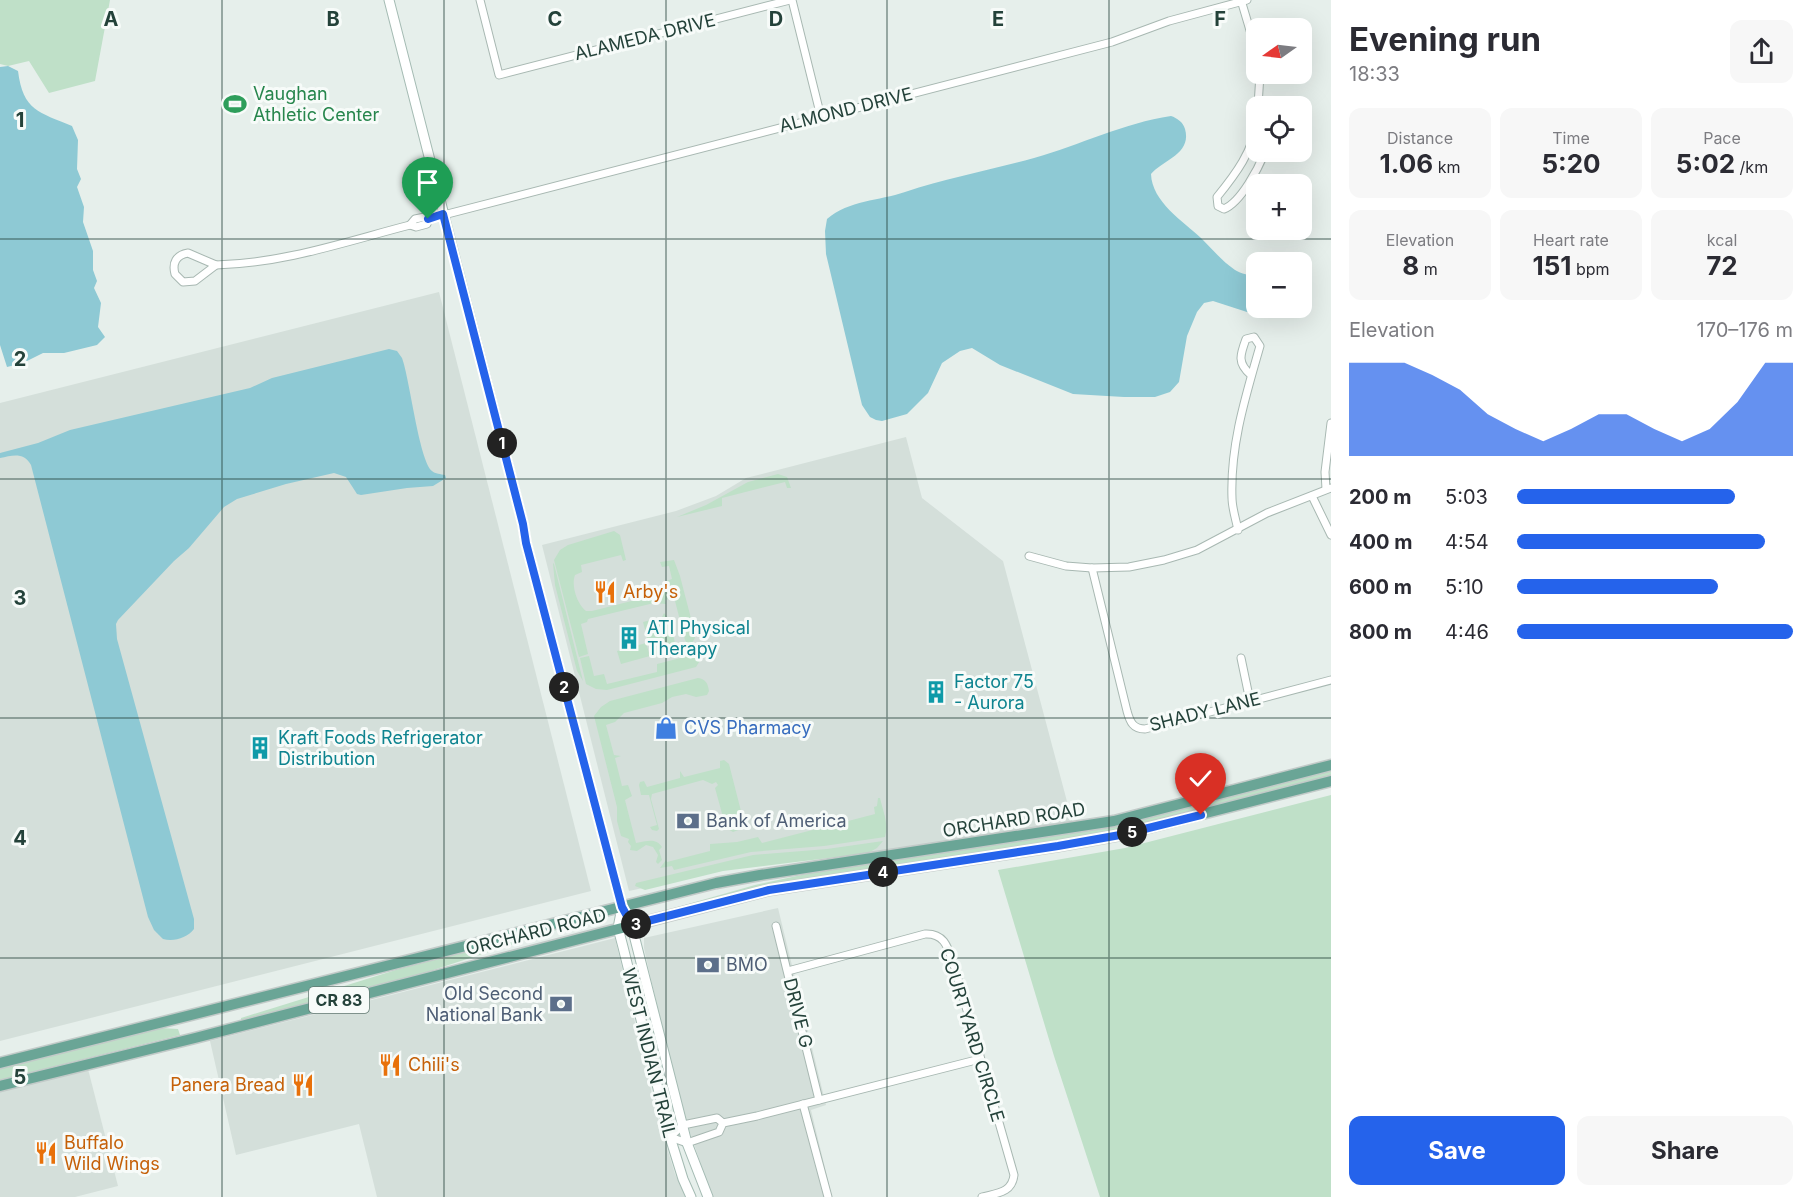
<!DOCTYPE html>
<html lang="en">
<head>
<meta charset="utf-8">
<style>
	:root { --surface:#fff; --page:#f7f7f7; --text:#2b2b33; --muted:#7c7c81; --accent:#2563eb }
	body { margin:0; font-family:Inter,sans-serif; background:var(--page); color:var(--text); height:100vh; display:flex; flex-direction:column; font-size:22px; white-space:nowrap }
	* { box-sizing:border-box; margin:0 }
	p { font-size:20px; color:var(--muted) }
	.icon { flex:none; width:33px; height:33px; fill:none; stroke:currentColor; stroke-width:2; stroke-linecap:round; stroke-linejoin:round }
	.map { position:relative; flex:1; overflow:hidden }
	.drawer { display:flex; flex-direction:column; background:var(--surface); width:480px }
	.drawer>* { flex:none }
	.needle { width:39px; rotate:256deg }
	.fabs { position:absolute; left:1246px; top:18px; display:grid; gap:12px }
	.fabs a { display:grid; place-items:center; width:66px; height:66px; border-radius:12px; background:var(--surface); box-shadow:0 6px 24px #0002; font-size:30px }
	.pin { position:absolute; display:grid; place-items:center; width:51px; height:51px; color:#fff; margin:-62px -26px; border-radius:50% 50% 50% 0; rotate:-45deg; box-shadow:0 0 6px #0007 }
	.pin .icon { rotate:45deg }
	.km { position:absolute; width:30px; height:30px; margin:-15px; border-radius:50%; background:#222; color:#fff; font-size:16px; line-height:30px; text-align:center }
	.round { display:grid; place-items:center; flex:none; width:63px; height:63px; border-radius:12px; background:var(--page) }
	.head { display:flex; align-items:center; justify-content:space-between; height:102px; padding:0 18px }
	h1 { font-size:33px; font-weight:700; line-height:45px }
	.metrics { display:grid; grid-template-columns:repeat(3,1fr); gap:9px; height:102px; padding:6px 18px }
	.metrics div { display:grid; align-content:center; border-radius:12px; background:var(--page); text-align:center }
	.metrics b { font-size:26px; font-weight:700 }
	.metrics small { font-size:16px; font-weight:400 }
	.metrics p { font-size:16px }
	.chart { height:168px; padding:12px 18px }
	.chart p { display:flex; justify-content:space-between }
	.chart svg { width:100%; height:108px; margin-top:6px; fill:var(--accent); opacity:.7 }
	.action { display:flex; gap:12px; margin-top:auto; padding:12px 18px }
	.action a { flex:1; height:69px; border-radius:12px; background:var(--accent); color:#fff; font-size:24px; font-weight:700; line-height:69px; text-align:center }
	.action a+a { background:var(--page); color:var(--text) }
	ul { padding:0 18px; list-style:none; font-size:20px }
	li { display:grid; grid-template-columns:96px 72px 1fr; align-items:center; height:45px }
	li i { height:15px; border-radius:8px; background:var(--accent) }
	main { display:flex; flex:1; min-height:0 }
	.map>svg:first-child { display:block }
	.built { fill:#d4dfda }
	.green { fill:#bfe0c8 }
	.water { fill:#8ec9d4 }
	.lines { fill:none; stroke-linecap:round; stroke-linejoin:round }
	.street-casing { stroke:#a8b8b2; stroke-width:9 }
	.secondary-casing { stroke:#a4bbb3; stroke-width:11 }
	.primary-casing { stroke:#c2cac8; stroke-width:13 }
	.street { stroke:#fff; stroke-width:7 }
	.secondary { stroke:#fff; stroke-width:9 }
	.primary { stroke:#6aa596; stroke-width:10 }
	.route-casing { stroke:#fff; stroke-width:12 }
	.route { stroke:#2563eb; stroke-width:8 }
	.grid { fill:none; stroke:#24423a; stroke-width:1.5; stroke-opacity:0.55 }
	.labels { text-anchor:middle; stroke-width:6; stroke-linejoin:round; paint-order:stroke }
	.shield { fill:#f7fbf9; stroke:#637a73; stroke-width:1.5 }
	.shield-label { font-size:16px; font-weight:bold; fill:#24423a }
	.street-label { font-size:18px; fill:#24423a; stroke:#f7fbf9 }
	.leisure-label { font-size:18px; fill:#27864d; stroke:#f7fbf9; text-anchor:start }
	.food-label { font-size:18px; fill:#c56008; stroke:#f7fbf9; text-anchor:start }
	.culture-label { font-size:18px; fill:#0d838f; stroke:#f7fbf9; text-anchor:start }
	.shop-label { font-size:18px; fill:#366cbe; stroke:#f7fbf9; text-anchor:start }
	.service-label { font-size:18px; fill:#4e5e75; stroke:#f7fbf9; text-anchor:start }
	.grid-label { font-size:20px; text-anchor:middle; font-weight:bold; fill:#24423a; stroke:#f7fbf9; stroke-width:6; stroke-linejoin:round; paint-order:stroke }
</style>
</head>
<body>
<main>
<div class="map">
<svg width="1331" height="1197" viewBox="0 0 1331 1197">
	<rect width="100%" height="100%" fill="#e6efeb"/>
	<g class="built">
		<path d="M439 292 591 891 0 1041V403Z"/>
		<path d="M906 437 922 498 1003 561 1073 824 857 855 739 867 629 891 542 545 676 511 716 496 746 478Z"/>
		<path d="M778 908 826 1105 811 1110 832 1197H712L682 1109 649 971 644 948V938Z"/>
		<path d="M615 938 657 1115 675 1174 686 1197H377L359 1124 236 1155 210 1041Z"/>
		<path d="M88 1069 118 1186 75 1197H0V1091Z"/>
	</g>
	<g class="green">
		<path d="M0 0H110L95 81 49 93 29 61 8 66 0 64Z"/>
		<path d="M778 474 787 477 791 488H787L785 482 722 498V506L677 517 706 505 748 482Z"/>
		<path d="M614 531 620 535 626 560 623 561 621 555 581 565 582 572 575 575C571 585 577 604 586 611H592L663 593 667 589 666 581 672 579 669 566 662 567 660 562 674 560 680 576 695 634V638L692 643H687L685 640 674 597 665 600 666 604 654 603 588 619 587 622 581 624 588 654 579 657 554 560 560 550 568 545Z"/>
		<path d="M553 563 554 564 583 681 577 671 555 585Z"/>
		<path d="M664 613 670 620 676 648 652 656 643 622 662 617Z"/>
		<path d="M646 643 650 656 621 664 617 651Z"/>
		<path d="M696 654 700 656 701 659 696 667 607 690 596 689 586 684 580 658 589 656 594 676 604 674 607 684 657 672V664Z"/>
		<path d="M698 678C706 679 708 684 709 691L707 695 696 697 686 694 672 697 662 703 624 713 615 722 606 725 614 755 621 756 615 758 622 786 628 785 632 796 625 800 636 843C646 842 655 837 662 847L659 850 662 860 658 864 656 862 658 855 653 847 646 845 637 851 630 850 631 846 628 842 629 839 621 836 617 821V807L594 716 601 707 610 701Z"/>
		<path d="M724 760 729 764 743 819 741 829 733 832 726 828 715 788 718 785 716 782 712 784 703 780 652 794 651 799 659 829 657 831 652 830 650 827 657 825 649 795H641L639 785 640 782 644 781 647 787 680 778V771L684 777 720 768V761Z"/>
		<path d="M1331 770V776L1132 827 1088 836 796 880 674 910V908L755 885 820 871 1098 829Z"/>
		<path d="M1331 795V1197H1100L1054 1056 998 870 1125 848Z"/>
		<path d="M878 798H880C883 811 889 824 885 837L824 846 751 852 674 870 672 866 660 868 666 860 667 862 710 851V844L737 842 758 837 762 843 824 827 823 821 826 819 829 826 875 814 874 807 877 806Z"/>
		<path d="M883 841 877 848 868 853 723 871 645 890 635 886 636 883 753 855 827 849Z"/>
		<path d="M572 925 421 974 241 1020V1018L399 969Z"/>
		<path d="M161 1028 178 1029 180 1035 0 1080V1069Z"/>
	</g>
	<g class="water">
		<path d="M8 66 18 71C23 111 39 112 72 126L78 140 77 169 81 179 77 187 84 207 83 222 93 251V270L97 281 94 288 101 303 98 327 105 337 97 345 64 353H43L23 363 7 367 0 345V67Z"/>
		<path d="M1171 116C1177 118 1183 122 1185 129 1192 154 1163 160 1151 174 1152 202 1183 221 1201 238 1212 249 1222 261 1235 270 1241 274 1250 275 1257 277V307L1253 311 1247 312 1213 301 1204 303 1197 312 1187 336 1179 382 1170 392 1155 397H1124L1073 394 1000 365 972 348 960 351 942 363 928 393 907 414 882 421 876 420 870 417 862 405 826 254 825 231 827 219C849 200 879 201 905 192 947 178 991 170 1034 158 1080 145 1124 123 1171 116Z"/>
		<path d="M389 349 397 351 402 358C410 380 419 460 432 471 435 474 441 474 445 475L446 478 433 486 407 488 361 495 357 494 346 477 334 473 286 484 237 499 224 507 189 548 174 561 118 620 116 624 117 639 194 919V929C187 938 174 942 163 939L154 930 148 917 31 465C24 452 13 455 0 458V453L38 443 70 430 250 388 272 378Z"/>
	</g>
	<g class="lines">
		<g class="street-casing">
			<g id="street">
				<path d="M480 0 499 75 790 0"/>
				<path d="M792 0 821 117"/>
				<path d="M1241 0 1257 54"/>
				<path d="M1258 106 1260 74"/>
				<path d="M1257 120C1254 150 1235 175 1217 197L1218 206 1224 209C1241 202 1258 169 1265 152"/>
				<path d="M410 225 415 219 425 217 428 219 1112 42 1169 21 1247 0"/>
				<path d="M188 253 216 265 195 281 183 282 175 274C172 263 176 255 188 253Z"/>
				<path d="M216 265C285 263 344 242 410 225L416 227 427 224 428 219"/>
				<path d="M1326 489 1325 472 1331 423"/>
				<path d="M1312 496 1331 535"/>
				<path d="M1238 530C1236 520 1232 508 1232 498 1230 445 1246 395 1260 346L1254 337 1246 339C1240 355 1237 363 1251 375"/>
				<path d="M1029 556 1066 566 1092 568 1129 567 1164 560 1197 550 1267 513 1331 488"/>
				<path d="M1092 568 1127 711C1130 722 1133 729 1145 729L1331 680"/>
				<path d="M1241 658 1250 701"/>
				<path d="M776 926 819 1100"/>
				<path d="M788 971 925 934C945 933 948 948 954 965L1014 1175C1012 1193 997 1193 982 1197"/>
				<path d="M803 1104 828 1197"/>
				<path d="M723 1123 719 1132 687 1143 670 1137 683 1125 717 1118 723 1123 757 1116 980 1059"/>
			</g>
		</g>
		<g class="secondary-casing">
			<g id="secondary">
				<path d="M389 0 523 524 526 543 622 907 634 935 687 1143 708 1197"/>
				<path d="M622 907 618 928 623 947 670 1137 683 1179 691 1197"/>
			</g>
		</g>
		<g class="primary-casing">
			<g id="primary">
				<path d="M0 1063 716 883 760 875 1114 821 1331 765"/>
				<path d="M0 1086 195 1038 769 890 1058 846 1120 835 1331 781"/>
			</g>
		</g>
		<use href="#street" class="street"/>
		<use href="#secondary" class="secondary"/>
		<use href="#primary" class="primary"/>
	</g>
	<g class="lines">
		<g class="route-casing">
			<path id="route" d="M428 219 443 214 523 524 526 543 622 907 632 925 769 890 1058 846 1120 835 1201 815"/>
		</g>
		<use href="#route" class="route"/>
	</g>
	<path class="grid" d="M222 0V1197M444 0V1197M666 0V1197M887 0V1197M1109 0V1197M0 239H1331M0 479H1331M0 718H1331M0 958H1331"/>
	<defs>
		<g id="stadium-bare" transform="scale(1.8)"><path d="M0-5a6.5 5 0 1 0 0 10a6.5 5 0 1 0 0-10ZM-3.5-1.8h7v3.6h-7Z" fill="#2e9e5b" stroke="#f7fbf9" stroke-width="2.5" paint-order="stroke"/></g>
		<g id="restaurant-bare" transform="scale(1.8)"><path d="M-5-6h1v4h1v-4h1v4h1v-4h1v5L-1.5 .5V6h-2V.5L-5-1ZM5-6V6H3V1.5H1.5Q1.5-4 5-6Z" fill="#e8710a" stroke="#f7fbf9" stroke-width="2.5" paint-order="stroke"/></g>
		<g id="building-bare" transform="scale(1.8)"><path d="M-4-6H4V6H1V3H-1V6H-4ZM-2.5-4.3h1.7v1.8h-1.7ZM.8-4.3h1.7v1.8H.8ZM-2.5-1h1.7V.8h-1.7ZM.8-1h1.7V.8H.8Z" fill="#0f9aa8" stroke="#f7fbf9" stroke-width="2.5" paint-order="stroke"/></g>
		<g id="shop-bare" transform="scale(1.8)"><path d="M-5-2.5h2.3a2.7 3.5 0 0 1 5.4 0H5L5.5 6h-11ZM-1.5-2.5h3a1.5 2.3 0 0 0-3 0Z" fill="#3f7fe0" stroke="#f7fbf9" stroke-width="2.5" paint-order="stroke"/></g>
		<g id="bank-bare" transform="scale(1.8)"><path d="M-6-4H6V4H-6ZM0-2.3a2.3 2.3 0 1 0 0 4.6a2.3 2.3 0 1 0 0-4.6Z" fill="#5c6f8a" stroke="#f7fbf9" stroke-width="2.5" paint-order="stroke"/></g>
	</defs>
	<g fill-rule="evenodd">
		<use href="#stadium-bare" x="235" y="104"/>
		<use href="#restaurant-bare" x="605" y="592"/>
		<use href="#building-bare" x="629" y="638"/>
		<use href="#building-bare" x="936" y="692"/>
		<use href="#shop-bare" x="666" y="728"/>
		<use href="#building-bare" x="260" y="748"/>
		<use href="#bank-bare" x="688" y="821"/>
		<use href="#bank-bare" x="708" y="965"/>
		<use href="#bank-bare" x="561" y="1004"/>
		<use href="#restaurant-bare" x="390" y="1065"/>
		<use href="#restaurant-bare" x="303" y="1085"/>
		<use href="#restaurant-bare" x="46" y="1153"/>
	</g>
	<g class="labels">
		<rect class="shield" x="309" y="987" width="60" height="26" rx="4.5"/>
		<g class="shield-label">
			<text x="339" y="1006">CR 83</text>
		</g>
		<g class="street-label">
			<text transform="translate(645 37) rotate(-14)" y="6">ALAMEDA DRIVE</text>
			<text transform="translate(846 110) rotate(-14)" y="6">ALMOND DRIVE</text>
			<text transform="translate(1205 712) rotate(-14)" y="6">SHADY LANE</text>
			<text transform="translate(1014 820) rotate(-9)" y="6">ORCHARD ROAD</text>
			<text transform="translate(536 932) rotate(-14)" y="6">ORCHARD ROAD</text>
			<text transform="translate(798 1013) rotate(76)" y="6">DRIVE G</text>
			<text transform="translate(972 1035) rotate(73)" y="6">COURTYARD CIRCLE</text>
			<text transform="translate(649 1053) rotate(76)" y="6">WEST INDIAN TRAIL</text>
		</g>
		<g class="leisure-label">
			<text x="253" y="100">Vaughan<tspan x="253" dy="21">Athletic Center</tspan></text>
		</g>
		<g class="food-label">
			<text x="623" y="598">Arby's</text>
			<text x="408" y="1071">Chili's</text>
			<text x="285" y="1091" text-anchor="end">Panera Bread</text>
			<text x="64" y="1149">Buffalo<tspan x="64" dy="21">Wild Wings</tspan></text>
		</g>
		<g class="culture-label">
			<text x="647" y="634">ATI Physical<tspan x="647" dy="21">Therapy</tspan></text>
			<text x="954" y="688">Factor 75<tspan x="954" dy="21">- Aurora</tspan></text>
			<text x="278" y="744">Kraft Foods Refrigerator<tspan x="278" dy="21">Distribution</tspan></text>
		</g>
		<g class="shop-label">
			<text x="684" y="734">CVS Pharmacy</text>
		</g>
		<g class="service-label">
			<text x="706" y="827">Bank of America</text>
			<text x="726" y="971">BMO</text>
			<text x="543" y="1000" text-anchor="end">Old Second<tspan x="543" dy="21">National Bank</tspan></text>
		</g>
	</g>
	<g class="grid-label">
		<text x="111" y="26">A</text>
		<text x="333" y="26">B</text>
		<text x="555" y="26">C</text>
		<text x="776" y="26">D</text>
		<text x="998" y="26">E</text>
		<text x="1220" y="26">F</text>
		<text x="20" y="127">1</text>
		<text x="20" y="366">2</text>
		<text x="20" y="605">3</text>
		<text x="20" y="845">4</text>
		<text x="20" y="1084">5</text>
	</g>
</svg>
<div class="fabs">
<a><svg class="needle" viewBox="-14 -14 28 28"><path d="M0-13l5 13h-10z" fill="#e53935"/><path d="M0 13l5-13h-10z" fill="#7c7c81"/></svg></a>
<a><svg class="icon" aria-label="locate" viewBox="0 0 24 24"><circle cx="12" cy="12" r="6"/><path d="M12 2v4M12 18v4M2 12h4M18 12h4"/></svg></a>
<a>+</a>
<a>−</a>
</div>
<div class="pin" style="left:428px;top:219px;background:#1e9e55"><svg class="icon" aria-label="arrive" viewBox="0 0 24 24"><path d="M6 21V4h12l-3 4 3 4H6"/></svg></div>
<div class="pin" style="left:1201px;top:815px;background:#d93025"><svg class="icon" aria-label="check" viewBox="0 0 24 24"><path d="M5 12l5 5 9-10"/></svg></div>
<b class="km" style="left:502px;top:443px">1</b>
<b class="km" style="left:564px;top:687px">2</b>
<b class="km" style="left:636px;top:924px">3</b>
<b class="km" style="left:883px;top:872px">4</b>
<b class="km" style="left:1132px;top:832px">5</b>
</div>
<section class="drawer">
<div class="head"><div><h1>Evening run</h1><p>18:33</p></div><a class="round"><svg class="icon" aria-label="share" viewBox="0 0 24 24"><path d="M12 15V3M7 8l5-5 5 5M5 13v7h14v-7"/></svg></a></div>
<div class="metrics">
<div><p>Distance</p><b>1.06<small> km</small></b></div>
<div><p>Time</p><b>5:20</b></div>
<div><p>Pace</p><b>5:02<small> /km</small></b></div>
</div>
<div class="metrics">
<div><p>Elevation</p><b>8<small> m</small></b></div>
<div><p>Heart rate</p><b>151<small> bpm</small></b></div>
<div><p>kcal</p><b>72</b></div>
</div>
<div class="chart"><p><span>Elevation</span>170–176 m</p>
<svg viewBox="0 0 160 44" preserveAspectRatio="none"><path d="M0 44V6L10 6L20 6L30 11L40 17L50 27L60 33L70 38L80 33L90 27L100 27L110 33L120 38L130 33L140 22L150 6L160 6V44z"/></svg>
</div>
<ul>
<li><b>200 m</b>5:03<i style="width:79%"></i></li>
<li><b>400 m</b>4:54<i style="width:90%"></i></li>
<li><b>600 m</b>5:10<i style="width:73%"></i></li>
<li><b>800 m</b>4:46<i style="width:100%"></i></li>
</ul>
<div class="action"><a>Save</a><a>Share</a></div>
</section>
</main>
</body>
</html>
